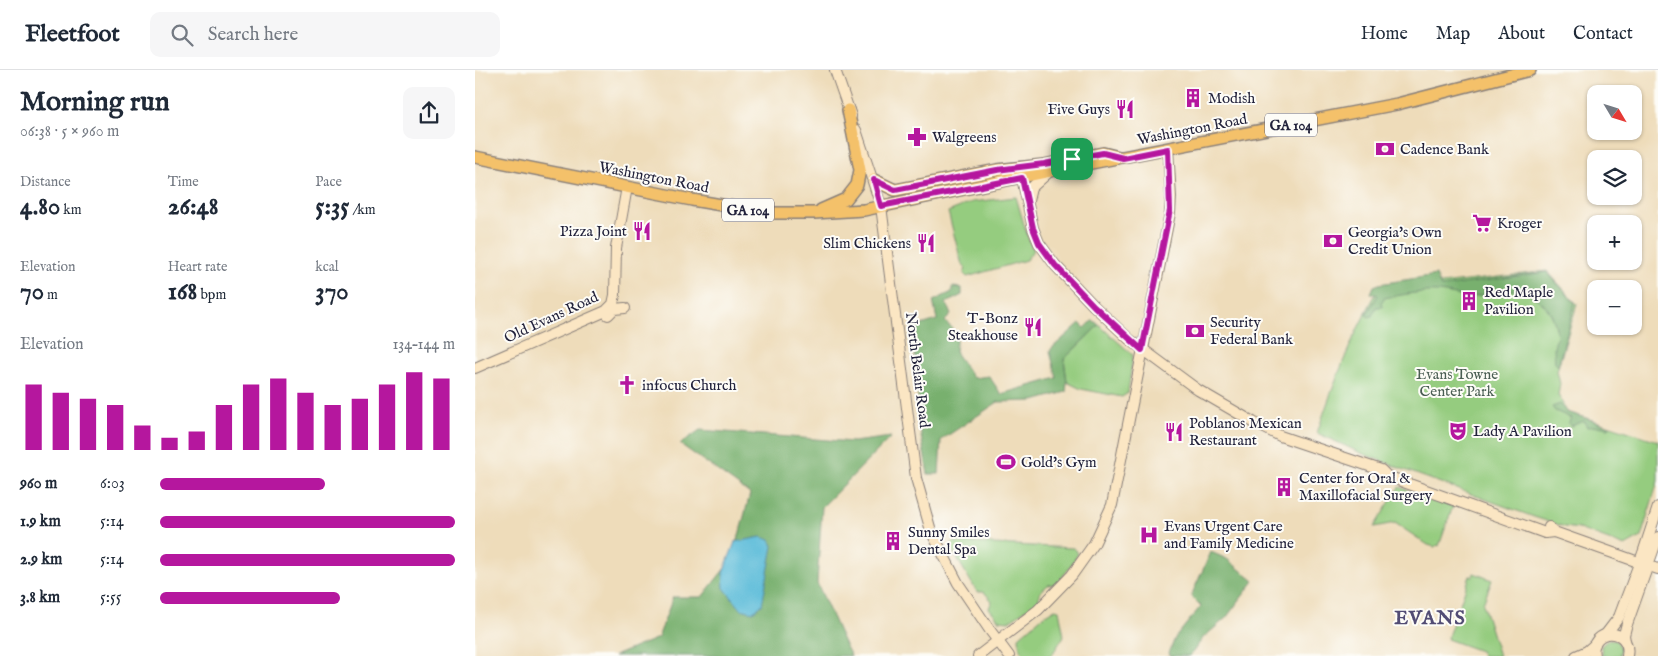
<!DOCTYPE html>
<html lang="en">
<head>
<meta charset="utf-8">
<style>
	:root { --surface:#fff; --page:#f6f6f7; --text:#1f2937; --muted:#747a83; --line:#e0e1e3; --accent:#b5179e }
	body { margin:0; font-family:"IM FELL English",serif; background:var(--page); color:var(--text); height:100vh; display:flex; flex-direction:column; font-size:19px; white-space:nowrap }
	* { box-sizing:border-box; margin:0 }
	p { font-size:16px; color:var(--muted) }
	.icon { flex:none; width:28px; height:28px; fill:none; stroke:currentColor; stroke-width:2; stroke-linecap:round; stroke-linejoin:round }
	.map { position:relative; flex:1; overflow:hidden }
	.drawer { display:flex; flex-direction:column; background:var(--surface); width:475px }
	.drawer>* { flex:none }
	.needle { width:32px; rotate:128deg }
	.buttons { position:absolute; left:1112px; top:15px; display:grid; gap:10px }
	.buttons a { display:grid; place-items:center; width:55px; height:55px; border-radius:10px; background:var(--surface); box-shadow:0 1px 4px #0004; font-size:25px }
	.pin { position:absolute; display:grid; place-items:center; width:42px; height:42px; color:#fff; margin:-21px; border-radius:10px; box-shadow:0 2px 8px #0006 }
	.round { display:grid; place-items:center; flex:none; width:52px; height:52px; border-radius:10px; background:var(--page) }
	.overview { display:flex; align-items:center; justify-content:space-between; height:85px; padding:0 20px }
	h1 { font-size:28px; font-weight:700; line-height:38px }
	.figures { display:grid; grid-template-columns:repeat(3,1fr); gap:8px; height:85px; padding:5px 20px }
	.figures div { display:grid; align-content:center }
	.figures b { font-size:25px; font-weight:700 }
	.figures small { font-size:14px; font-weight:400 }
	.figures p { font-size:14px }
	.chart { height:140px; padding:10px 20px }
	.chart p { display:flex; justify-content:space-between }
	.chart svg { width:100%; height:90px; margin-top:5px; stroke:var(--accent); stroke-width:6 }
	ul { padding:0 20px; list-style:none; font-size:16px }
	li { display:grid; grid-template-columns:80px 60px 1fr; align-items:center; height:38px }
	li i { height:12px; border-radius:6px; background:var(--accent) }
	header { display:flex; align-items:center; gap:30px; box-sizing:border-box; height:70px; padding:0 25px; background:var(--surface); border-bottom:1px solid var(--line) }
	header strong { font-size:24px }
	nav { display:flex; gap:28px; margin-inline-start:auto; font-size:18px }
	.search { width:350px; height:45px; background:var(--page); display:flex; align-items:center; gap:12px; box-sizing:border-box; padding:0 18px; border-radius:10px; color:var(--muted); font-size:19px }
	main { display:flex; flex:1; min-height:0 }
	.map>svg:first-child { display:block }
	.green { fill:#95cc7f; stroke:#5c775d }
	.forest { fill:#78b06e; stroke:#4d6954 }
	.water { fill:#5bbcd9; stroke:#3e6f8a }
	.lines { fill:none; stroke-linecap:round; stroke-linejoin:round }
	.secondary-casing { stroke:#887f7a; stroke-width:12 }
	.primary-casing { stroke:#887f7a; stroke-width:14 }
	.secondary { stroke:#fbe6c3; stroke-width:10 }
	.primary { stroke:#f4c16a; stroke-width:11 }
	.route-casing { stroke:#fff; stroke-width:10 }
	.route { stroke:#b5179e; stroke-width:6 }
	.labels { text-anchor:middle; stroke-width:4; stroke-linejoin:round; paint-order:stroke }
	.shield { fill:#fdfcf7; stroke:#646373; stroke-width:1 }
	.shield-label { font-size:14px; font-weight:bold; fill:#22223b }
	.poi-label { font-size:15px; fill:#22223b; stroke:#fdfcf7; text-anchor:start }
	.street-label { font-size:15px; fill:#22223b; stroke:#fdfcf7 }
	.park-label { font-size:15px; fill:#4a5e53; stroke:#fdfcf7 }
	.district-label { font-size:20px; font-weight:bold; letter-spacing:1px; fill:#524c74; stroke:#fdfcf7 }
</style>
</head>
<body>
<header>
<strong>Fleetfoot</strong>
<div class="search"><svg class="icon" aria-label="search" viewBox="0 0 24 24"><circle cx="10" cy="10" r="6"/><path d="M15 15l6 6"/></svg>Search here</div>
<nav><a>Home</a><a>Map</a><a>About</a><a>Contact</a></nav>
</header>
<main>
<section class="drawer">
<div class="overview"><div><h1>Morning run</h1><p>06:38 · 5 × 960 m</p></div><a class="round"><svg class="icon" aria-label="share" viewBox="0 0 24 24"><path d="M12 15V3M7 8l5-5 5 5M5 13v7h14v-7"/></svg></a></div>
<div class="figures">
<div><p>Distance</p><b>4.80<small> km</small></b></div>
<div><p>Time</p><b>26:48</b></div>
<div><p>Pace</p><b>5:35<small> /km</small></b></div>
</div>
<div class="figures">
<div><p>Elevation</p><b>70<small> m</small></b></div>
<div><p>Heart rate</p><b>168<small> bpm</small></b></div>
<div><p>kcal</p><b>370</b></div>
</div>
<div class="chart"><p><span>Elevation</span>134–144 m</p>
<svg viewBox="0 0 160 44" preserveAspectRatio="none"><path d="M5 44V12M15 44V16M25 44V19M35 44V22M45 44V32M55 44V38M65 44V35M75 44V22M85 44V12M95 44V9M105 44V16M115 44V22M125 44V19M135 44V12M145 44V6M155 44V9"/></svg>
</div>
<ul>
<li><b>960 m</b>6:03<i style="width:56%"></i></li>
<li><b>1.9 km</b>5:14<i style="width:100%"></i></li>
<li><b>2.9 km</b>5:14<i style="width:100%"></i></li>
<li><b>3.8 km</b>5:55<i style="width:61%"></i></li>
</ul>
</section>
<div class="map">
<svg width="1183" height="586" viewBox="0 0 1183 586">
	<rect width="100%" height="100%" fill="#fdfcf7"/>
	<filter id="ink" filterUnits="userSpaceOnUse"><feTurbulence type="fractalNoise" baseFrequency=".02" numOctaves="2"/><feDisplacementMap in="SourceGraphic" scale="10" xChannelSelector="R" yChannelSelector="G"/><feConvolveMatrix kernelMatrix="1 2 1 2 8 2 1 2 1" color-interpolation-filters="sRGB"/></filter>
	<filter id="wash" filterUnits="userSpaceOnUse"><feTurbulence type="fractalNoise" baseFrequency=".0096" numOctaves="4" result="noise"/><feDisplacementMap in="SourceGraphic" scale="20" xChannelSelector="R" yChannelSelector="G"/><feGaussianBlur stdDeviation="1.12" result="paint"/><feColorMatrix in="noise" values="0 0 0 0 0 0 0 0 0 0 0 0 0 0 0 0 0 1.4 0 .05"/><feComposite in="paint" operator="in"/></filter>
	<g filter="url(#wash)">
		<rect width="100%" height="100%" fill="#eedcba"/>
		<g class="green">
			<path d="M541 127 553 168 559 180 551 190 492 207 489 204 491 198 487 195 473 142 497 132Z"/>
			<path d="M1072 201 1102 234 1082 301 1085 314 1083 325 1092 342 1183 371V411L1166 467 1150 476 1104 459 1090 457 1059 447 919 396 886 383 842 363C859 313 876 267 902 222Z"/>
			<path d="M624 255 658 285 653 323 647 327 606 319 592 312 589 289Z"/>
			<path d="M924 417 972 433 978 436 964 476 962 475 960 477 953 475 920 453 899 457Z"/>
			<path d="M479 472 598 478 601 480 603 484 593 500 581 514 573 515 564 523V531L534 551 524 550 514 538 517 531 509 522H502L476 478 477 473Z"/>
			<path d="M999 503 1017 510 1008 534 1024 586H1008L1005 581 972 569 995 506H998Z"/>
			<path d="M580 539 584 540 589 566 576 586H550L545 580 544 567 567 547Z"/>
			<path d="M1134 569C1144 570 1148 577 1144 586H1127L1126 576Z"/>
		</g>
		<g class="forest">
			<path d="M1072 202 1100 233 1083 296 1080 293C1080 288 1079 283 1079 278 1080 271 1083 266 1081 259 1077 233 1052 218 1027 220 1017 221 1007 226 997 227 985 227 974 223 963 222 945 221 927 225 909 228L906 233 908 237H901L897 246 894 247 891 245 903 225 896 223 899 216 904 214 961 205 966 217Z"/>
			<path d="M477 217 487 218V225L471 233 476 245 470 251 482 264 480 282 498 308 514 306 526 324 582 308 575 282 576 279 605 253 610 258 618 250 624 255 589 289 592 312 591 322 559 331 523 332 466 370 464 404H453L446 366 439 273 443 256 462 250 458 231 477 222Z"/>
			<path d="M1085 334 1092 342 1135 356 1134 358 1123 356 1112 357 1109 351 1096 356 1093 354 1096 348 1080 341 1077 337Z"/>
			<path d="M225 360 378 372 416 367 347 437 342 513 369 573 376 586H139L183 568 198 527H227L258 488 275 424 205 374Z"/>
			<path d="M736 482 752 489 779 511 751 548 728 568 715 586H696L694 583 700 568 726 536 716 526Z"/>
		</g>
		<path class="water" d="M286 467 295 470 298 476 287 535 278 542 266 539 249 518 248 503 260 472Z"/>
	</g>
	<g filter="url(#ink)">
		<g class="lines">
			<g class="secondary-casing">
				<g id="secondary">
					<path d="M360 0 376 46"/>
					<path d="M381 60 406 136 441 408 456 461 483 513 514 559 534 586"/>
					<path d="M547 108 558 158 564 173 580 195 619 236 654 269 723 320 778 352 805 366 906 400 912 406 1070 463 1079 462"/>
					<path d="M553 131 556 118 575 101"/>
					<path d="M133 245 139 239 150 238"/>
					<path d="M0 298 131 241 138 234 140 225 141 178 152 117"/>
					<path d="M1074 457 1079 462 1183 499"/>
					<path d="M1131 564 1144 547 1168 483 1183 437"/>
					<path d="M1150 571 1149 565 1151 557 1183 467"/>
					<path d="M503 586 563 540 597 505 619 474 637 435 695 143 696 127 693 79"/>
					<path d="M1101 586 1112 581 1120 574"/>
					<path d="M1119 586C1113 557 1158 556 1152 586"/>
				</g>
			</g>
			<g class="primary-casing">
				<g id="primary">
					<path d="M0 87 217 130 294 143H339L389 140 575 101 922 34 1055 0"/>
					<path d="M399 110 420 120 522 100 569 95 628 83 644 87"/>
					<path d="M346 140 371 129 382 115 385 100 373 40"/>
				</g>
			</g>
			<use href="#secondary" class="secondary"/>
			<use href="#primary" class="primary"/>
		</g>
	</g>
	<g class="lines" filter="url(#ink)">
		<g class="route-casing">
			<path id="route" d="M693 79 695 140 667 280 619 236 580 195 564 173 558 158 547 108 406 136 399 110 420 120 522 100 569 94 628 83 648 88Z"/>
		</g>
		<use href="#route" class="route"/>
	</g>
	<defs>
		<g id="building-bare" transform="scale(1.5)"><path d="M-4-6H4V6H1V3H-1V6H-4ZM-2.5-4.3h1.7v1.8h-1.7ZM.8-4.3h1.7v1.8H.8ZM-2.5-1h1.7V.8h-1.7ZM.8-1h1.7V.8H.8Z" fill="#b5179e" stroke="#fdfcf7" stroke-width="2.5" paint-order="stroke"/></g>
		<g id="restaurant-bare" transform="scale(1.5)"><path d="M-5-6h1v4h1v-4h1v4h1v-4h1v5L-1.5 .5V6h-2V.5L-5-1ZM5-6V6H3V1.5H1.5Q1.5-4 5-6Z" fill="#b5179e" stroke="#fdfcf7" stroke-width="2.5" paint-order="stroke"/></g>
		<g id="pharmacy-bare" transform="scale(1.5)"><path d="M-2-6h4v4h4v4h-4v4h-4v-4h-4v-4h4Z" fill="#b5179e" stroke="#fdfcf7" stroke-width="2.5" paint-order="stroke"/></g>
		<g id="bank-bare" transform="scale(1.5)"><path d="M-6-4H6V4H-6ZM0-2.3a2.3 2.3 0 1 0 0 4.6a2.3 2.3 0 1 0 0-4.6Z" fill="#b5179e" stroke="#fdfcf7" stroke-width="2.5" paint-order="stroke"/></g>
		<g id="supermarket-bare" transform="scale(1.5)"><path d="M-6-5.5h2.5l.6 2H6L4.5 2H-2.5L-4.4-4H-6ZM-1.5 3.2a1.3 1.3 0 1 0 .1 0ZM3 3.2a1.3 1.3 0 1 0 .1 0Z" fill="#b5179e" stroke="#fdfcf7" stroke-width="2.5" paint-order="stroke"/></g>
		<g id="church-bare" transform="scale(1.5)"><path d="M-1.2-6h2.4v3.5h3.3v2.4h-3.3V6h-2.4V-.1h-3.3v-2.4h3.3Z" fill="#b5179e" stroke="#fdfcf7" stroke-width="2.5" paint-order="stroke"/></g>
		<g id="theatre-bare" transform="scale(1.5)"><path d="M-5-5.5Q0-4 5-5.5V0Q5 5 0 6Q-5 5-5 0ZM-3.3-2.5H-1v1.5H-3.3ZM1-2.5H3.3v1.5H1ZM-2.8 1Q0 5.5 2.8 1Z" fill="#b5179e" stroke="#fdfcf7" stroke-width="2.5" paint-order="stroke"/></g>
		<g id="stadium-bare" transform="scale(1.5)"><path d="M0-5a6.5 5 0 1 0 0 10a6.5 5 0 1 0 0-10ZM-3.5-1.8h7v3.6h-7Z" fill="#b5179e" stroke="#fdfcf7" stroke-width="2.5" paint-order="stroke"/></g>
		<g id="hospital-bare" transform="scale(1.5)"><path d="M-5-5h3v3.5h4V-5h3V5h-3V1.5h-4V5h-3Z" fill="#b5179e" stroke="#fdfcf7" stroke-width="2.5" paint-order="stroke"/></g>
	</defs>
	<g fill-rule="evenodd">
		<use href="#building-bare" x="718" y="28"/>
		<use href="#restaurant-bare" x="650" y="39"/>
		<use href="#pharmacy-bare" x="442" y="67"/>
		<use href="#bank-bare" x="910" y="79"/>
		<use href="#supermarket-bare" x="1007" y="153"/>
		<use href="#restaurant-bare" x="167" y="161"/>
		<use href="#bank-bare" x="858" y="171"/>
		<use href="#restaurant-bare" x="451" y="173"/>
		<use href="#building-bare" x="994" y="231"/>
		<use href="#restaurant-bare" x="558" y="257"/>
		<use href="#bank-bare" x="720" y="261"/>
		<use href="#church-bare" x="152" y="315"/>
		<use href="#theatre-bare" x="983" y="361"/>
		<use href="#restaurant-bare" x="699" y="362"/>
		<use href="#stadium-bare" x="531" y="392"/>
		<use href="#building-bare" x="809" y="417"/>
		<use href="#hospital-bare" x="674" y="465"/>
		<use href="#building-bare" x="418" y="471"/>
	</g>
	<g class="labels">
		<g class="shield">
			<rect x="790" y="43.5" width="52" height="23" rx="4"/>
			<rect x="247" y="128.5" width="52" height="23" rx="4"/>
		</g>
		<g class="shield-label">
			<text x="816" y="60">GA 104</text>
			<text x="273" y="145">GA 104</text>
		</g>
		<g class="poi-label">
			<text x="733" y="33">Modish</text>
			<text x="635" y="44" text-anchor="end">Five Guys</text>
			<text x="457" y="72">Walgreens</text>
			<text x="925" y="84">Cadence Bank</text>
			<text x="1022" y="158">Kroger</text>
			<text x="152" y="166" text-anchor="end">Pizza Joint</text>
			<text x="873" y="167">Georgia's Own<tspan x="873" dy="17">Credit Union</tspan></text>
			<text x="436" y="178" text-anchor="end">Slim Chickens</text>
			<text x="1009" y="227">Red Maple<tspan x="1009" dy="17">Pavilion</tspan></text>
			<text x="543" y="253" text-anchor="end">T-Bonz<tspan x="543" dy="17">Steakhouse</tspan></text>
			<text x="735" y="257">Security<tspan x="735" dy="17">Federal Bank</tspan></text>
			<text x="167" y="320">infocus Church</text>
			<text x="714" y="358">Poblanos Mexican<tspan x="714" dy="17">Restaurant</tspan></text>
			<text x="998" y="366">Lady A Pavilion</text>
			<text x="546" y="397">Gold's Gym</text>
			<text x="824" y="413">Center for Oral &amp;<tspan x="824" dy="17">Maxillofacial Surgery</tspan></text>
			<text x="689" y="461">Evans Urgent Care<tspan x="689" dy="17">and Family Medicine</tspan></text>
			<text x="433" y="467">Sunny Smiles<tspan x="433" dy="17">Dental Spa</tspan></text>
		</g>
		<g class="street-label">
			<text transform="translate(717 59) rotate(-11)" y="5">Washington Road</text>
			<text transform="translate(179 107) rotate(11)" y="5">Washington Road</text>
			<text transform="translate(76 247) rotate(-25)" y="5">Old Evans Road</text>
			<text transform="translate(443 300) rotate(83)" y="5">North Belair Road</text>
		</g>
		<g class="park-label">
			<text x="982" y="309">Evans Towne<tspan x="982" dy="17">Center Park</tspan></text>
		</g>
		<g class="district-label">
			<text x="955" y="554">EVANS</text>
		</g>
	</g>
</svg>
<div class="buttons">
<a><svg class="needle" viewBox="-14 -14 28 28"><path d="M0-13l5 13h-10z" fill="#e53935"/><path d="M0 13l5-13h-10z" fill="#747a83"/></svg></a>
<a><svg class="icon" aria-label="layers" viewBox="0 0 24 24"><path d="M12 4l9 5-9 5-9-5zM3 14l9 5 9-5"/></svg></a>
<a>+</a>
<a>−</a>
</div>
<div class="pin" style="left:597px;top:89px;background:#1e9e55"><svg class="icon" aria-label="arrive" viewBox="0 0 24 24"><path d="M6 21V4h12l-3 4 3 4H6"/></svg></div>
</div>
</main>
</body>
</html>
